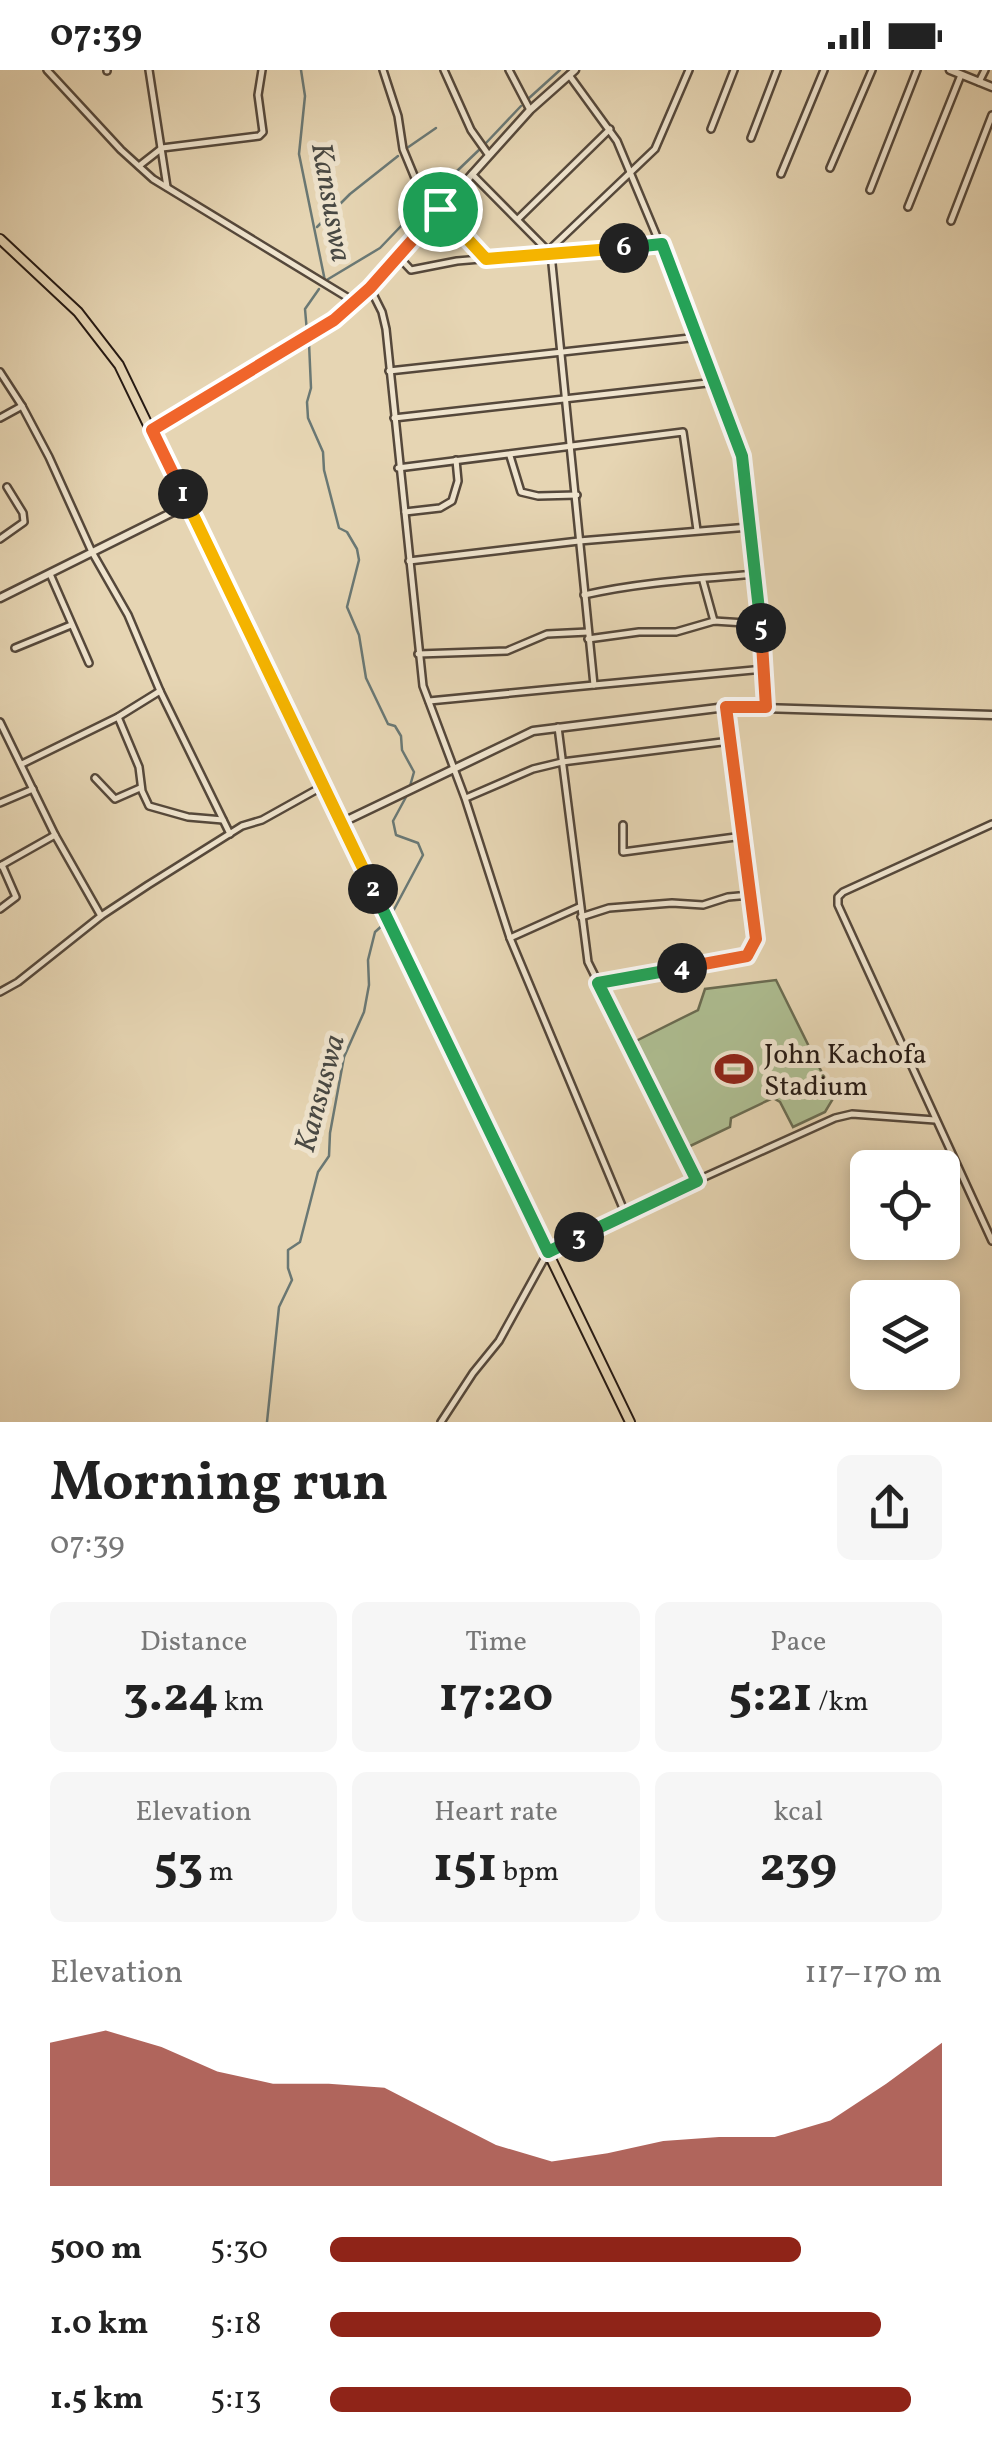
<!DOCTYPE html>
<html lang="en">
<head>
<meta charset="utf-8">
<style>
	:root { --surface:#fff; --page:#f6f6f6; --text:#222; --muted:#767676; --accent:#8f2418 }
	body { margin:0; font-family:Vollkorn,serif; background:var(--page); color:var(--text); height:100vh; display:flex; flex-direction:column; font-size:38px; white-space:nowrap }
	* { box-sizing:border-box; margin:0 }
	p { font-size:32px; color:var(--muted) }
	.icon { flex:none; width:55px; height:55px; fill:none; stroke:currentColor; stroke-width:2; stroke-linecap:round; stroke-linejoin:round }
	.map { position:relative; height:1352px; overflow:hidden }
	.drawer { display:flex; flex-direction:column; background:var(--surface); flex:1 }
	.drawer>* { flex:none }
	.controls { position:absolute; left:850px; top:1080px; display:grid; gap:20px }
	.controls a { display:grid; place-items:center; width:110px; height:110px; border-radius:15px; background:var(--surface); box-shadow:0 5px 15px #0003; font-size:50px }
	.pin { position:absolute; display:grid; place-items:center; width:85px; height:85px; color:#fff; margin:-42px; border:5px solid #fff; border-radius:50%; box-shadow:0 2px 10px #0007 }
	.km { position:absolute; width:50px; height:50px; margin:-25px; border-radius:50%; background:#222; color:#fff; font-size:28px; line-height:50px; text-align:center }
	.round { display:grid; place-items:center; flex:none; width:105px; height:105px; border-radius:15px; background:var(--page) }
	.head { display:flex; align-items:center; justify-content:space-between; height:170px; padding:0 50px }
	h1 { font-size:55px; font-weight:700; line-height:75px }
	.metrics { display:grid; grid-template-columns:repeat(3,1fr); gap:15px; height:170px; padding:10px 50px }
	.metrics div { display:grid; align-content:center; border-radius:15px; background:var(--page); text-align:center }
	.metrics b { font-size:50px; font-weight:700 }
	.metrics small { font-size:28px; font-weight:400 }
	.metrics p { font-size:28px }
	.chart { height:280px; padding:20px 50px }
	.chart p { display:flex; justify-content:space-between }
	.chart svg { width:100%; height:180px; margin-top:10px; fill:var(--accent); opacity:.7 }
	ul { padding:0 50px; list-style:none; font-size:32px }
	li { display:grid; grid-template-columns:160px 120px 1fr; align-items:center; height:75px }
	li i { height:25px; border-radius:12px; background:var(--accent) }
	.status { display:flex; justify-content:space-between; align-items:center; height:70px; padding:0 50px; background:var(--surface); direction:ltr }
	.status svg { height:28px; fill:currentColor }
	.map>svg:first-child { display:block }
	.green { fill:#aebe92; stroke:#6a6c52; stroke-width:2.5 }
	.lines { fill:none; stroke-linecap:round; stroke-linejoin:round }
	.stream { stroke:#6a7874; stroke-width:2.5 }
	.minor-casing { stroke:#55483b; stroke-width:10 }
	.tertiary-casing { stroke:#55483b; stroke-width:11 }
	.primary-casing { stroke:#251913; stroke-width:12 }
	.minor { stroke:#efe4ce; stroke-width:5 }
	.tertiary { stroke:#efe4ce; stroke-width:6 }
	.primary { stroke:#e6d5b3; stroke-width:8 }
	.split-1-casing { stroke:#fff; stroke-width:20 }
	.split-2-casing { stroke:#fff; stroke-width:20 }
	.split-3-casing { stroke:#fff; stroke-width:20 }
	.split-4-casing { stroke:#fff; stroke-width:20 }
	.split-5-casing { stroke:#fff; stroke-width:20 }
	.split-6-casing { stroke:#fff; stroke-width:20 }
	.split-7-casing { stroke:#fff; stroke-width:20 }
	.split-1 { stroke:#f0652b; stroke-width:12 }
	.split-2 { stroke:#f5b400; stroke-width:12 }
	.split-3 { stroke:#22a559; stroke-width:12 }
	.split-4 { stroke:#22a559; stroke-width:12 }
	.split-5 { stroke:#f0652b; stroke-width:12 }
	.split-6 { stroke:#22a559; stroke-width:12 }
	.split-7 { stroke:#f5b400; stroke-width:12 }
	.labels { text-anchor:middle; stroke-width:10; stroke-linejoin:round; paint-order:stroke }
	.poi-label { font-size:28px; fill:#251913; stroke:#efe4ce; text-anchor:start }
	.water-label { font-size:30px; font-style:italic; fill:#484843; stroke:#efe4ce }
</style>
</head>
<body>
<div class="status"><b>07:39</b><svg viewBox="0 0 49 12"><path d="M0 12V9h3v3zM5 12V6h3v6zM10 12V3h3v9zM15 12V0h3v12zM26 1h20v11H26zM47 4h2v5h-2z"/></svg></div>
<div class="map">
<svg width="992" height="1352" viewBox="0 0 992 1352">
	<rect width="100%" height="100%" fill="#e6d5b3"/>
	<filter id="stains"><feTurbulence type="fractalNoise" baseFrequency=".002" numOctaves="4"/><feColorMatrix values="0 0 0 0 .2 0 0 0 0 .09 0 0 0 0 .02 0 0 0 .5 -.17"/></filter>
	<radialGradient id="worn" r=".72"><stop offset=".6" stop-color="#630" stop-opacity="0"/><stop offset="1" stop-color="#630" stop-opacity=".3"/></radialGradient>
	<path class="green" d="M776 910 834 1027 825 1042 793 1057 780 1032 773 1028 731 1048 730 1057 686 1078 634 972 698 940 705 919Z"/>
	<g class="lines">
		<g class="stream">
			<path d="M301 0 305 26 299 84 325 211 380 178 425 131"/>
			<path d="M528 29 560 0"/>
			<path d="M486 73 521 36"/>
			<path d="M407 78 436 58"/>
			<path d="M433 124 480 79"/>
			<path d="M317 157 350 124 398 86"/>
			<path d="M307 262 305 239 319 219"/>
			<path d="M309 273 311 318 307 332 308 348 323 382 324 400 339 458 347 462 357 479 359 490 347 537 359 565 366 608 388 654 395 656 401 666 402 680 414 702 410 716"/>
			<path d="M390 847 423 785 418 773 396 765 393 751 406 727"/>
			<path d="M267 1352 279 1237 292 1210 288 1198V1180L300 1172 318 1102 329 1086 330 1063 344 987 364 942 369 915 368 890 375 862 385 853"/>
		</g>
		<g class="minor-casing">
			<g id="minor">
				<path d="M47 0 121 80 153 109 355 232"/>
				<path d="M107 0V1"/>
				<path d="M149 0 167 117"/>
				<path d="M383 0 398 46 403 79 415 108 425 125 486 189"/>
				<path d="M444 0 471 60 488 84"/>
				<path d="M509 0 530 40"/>
				<path d="M569 5 617 71 699 267 740 374 759 529 765 637"/>
				<path d="M979 12 985 0"/>
				<path d="M711 59 734 0"/>
				<path d="M751 68 777 0"/>
				<path d="M139 96 162 78 259 66 263 62 258 25 262 0"/>
				<path d="M830 98 872 0"/>
				<path d="M781 104 824 0"/>
				<path d="M870 120 917 0"/>
				<path d="M908 137 961 5"/>
				<path d="M518 149 610 59"/>
				<path d="M951 151 992 45"/>
				<path d="M548 181 655 79 689 0"/>
				<path d="M397 185 411 200 457 191 661 174"/>
				<path d="M370 218 382 242 386 259 423 616 465 728 510 868 625 1143"/>
				<path d="M389 301 699 267"/>
				<path d="M0 302 22 336"/>
				<path d="M0 348 22 336 49 387 92 482 128 545 160 621 230 764"/>
				<path d="M394 348 716 312"/>
				<path d="M510 386 521 422 538 426 577 425"/>
				<path d="M398 398 683 362 697 460"/>
				<path d="M405 442 440 438 452 431 458 411 456 390"/>
				<path d="M0 469 24 452 23 443 7 417"/>
				<path d="M409 491 579 471 749 457"/>
				<path d="M50 504 89 593"/>
				<path d="M703 511 714 551"/>
				<path d="M584 525C640 512 699 509 756 504"/>
				<path d="M588 569 639 562H676L714 551 761 554"/>
				<path d="M15 578 71 555"/>
				<path d="M418 584 507 581 547 564 588 562"/>
				<path d="M594 615 765 599"/>
				<path d="M429 631 594 615 551 184 472 104"/>
				<path d="M118 647 139 697 142 721 149 736 188 747 223 750"/>
				<path d="M0 652 55 765 101 846"/>
				<path d="M558 657 588 892 697 1111"/>
				<path d="M22 694 118 647 160 621"/>
				<path d="M95 708 115 729 140 718"/>
				<path d="M466 728 533 699 562 692 730 671"/>
				<path d="M0 733 33 719"/>
				<path d="M992 754 843 822 838 827V835L992 1171"/>
				<path d="M623 755V782L743 766"/>
				<path d="M0 796 55 765"/>
				<path d="M0 839 16 827 2 795"/>
				<path d="M581 847 609 838 672 833 703 835 728 827 750 825"/>
				<path d="M510 868 579 837"/>
				<path d="M598 913 747 886 756 869 726 637"/>
				<path d="M0 922 18 912 101 846 148 815 242 756 262 750 323 716"/>
				<path d="M441 1352 473 1303 499 1271 548 1182 625 1143 835 1048 852 1044 935 1050"/>
			</g>
		</g>
		<g class="tertiary-casing">
			<g id="tertiary">
				<path d="M950 0 992 17"/>
				<path d="M152 360 333 250 370 218 530 40 575 0"/>
				<path d="M0 528 187 435"/>
				<path d="M341 753 533 661 726 637 992 645"/>
			</g>
		</g>
		<g class="primary-casing">
			<path id="primary" d="M0 169 78 242 119 295 630 1352"/>
		</g>
		<use href="#minor" class="minor"/>
		<use href="#tertiary" class="tertiary"/>
		<use href="#primary" class="primary"/>
	</g>
	<g class="lines">
		<g class="split-1-casing">
			<path id="split-1" d="M183 424 152 360 334 250 370 218 440 139"/>
		</g>
		<g class="split-2-casing">
			<path id="split-2" d="M183 424 373 819"/>
		</g>
		<g class="split-3-casing">
			<path id="split-3" d="M373 819 548 1182 579 1167"/>
		</g>
		<g class="split-4-casing">
			<path id="split-4" d="M579 1167 697 1111 598 913 682 898"/>
		</g>
		<g class="split-5-casing">
			<path id="split-5" d="M682 898 747 886 756 869 726 637H766L761 558"/>
		</g>
		<g class="split-6-casing">
			<path id="split-6" d="M624 178 662 174 742 386 761 558"/>
		</g>
		<g class="split-7-casing">
			<path id="split-7" d="M440 139 486 189 624 178"/>
		</g>
		<use href="#split-1" class="split-1"/>
		<use href="#split-2" class="split-2"/>
		<use href="#split-3" class="split-3"/>
		<use href="#split-4" class="split-4"/>
		<use href="#split-5" class="split-5"/>
		<use href="#split-6" class="split-6"/>
		<use href="#split-7" class="split-7"/>
	</g>
	<defs>
		<g id="stadium-bare" transform="scale(3)"><path d="M0-5a6.5 5 0 1 0 0 10a6.5 5 0 1 0 0-10ZM-3.5-1.8h7v3.6h-7Z" fill="#8f2418" stroke="#efe4ce" stroke-width="2.5" paint-order="stroke"/></g>
	</defs>
	<g fill-rule="evenodd">
		<use href="#stadium-bare" x="734" y="999"/>
	</g>
	<g class="labels">
		<g class="poi-label">
			<text x="764" y="993">John Kachofa<tspan x="764" dy="32">Stadium</tspan></text>
		</g>
		<g class="water-label">
			<text transform="translate(332 132) rotate(80)" y="10">Kansuswa</text>
			<text transform="translate(319 1023) rotate(-75)" y="10">Kansuswa</text>
		</g>
	</g>
	<rect width="100%" height="100%" filter="url(#stains)"/>
	<rect width="100%" height="100%" fill="url(#worn)"/>
</svg>
<div class="controls">
<a><svg class="icon" aria-label="locate" viewBox="0 0 24 24"><circle cx="12" cy="12" r="6"/><path d="M12 2v4M12 18v4M2 12h4M18 12h4"/></svg></a>
<a><svg class="icon" aria-label="layers" viewBox="0 0 24 24"><path d="M12 4l9 5-9 5-9-5zM3 14l9 5 9-5"/></svg></a>
</div>
<div class="pin" style="left:440px;top:139px;background:#1e9e55"><svg class="icon" aria-label="arrive" viewBox="0 0 24 24"><path d="M6 21V4h12l-3 4 3 4H6"/></svg></div>
<b class="km" style="left:183px;top:424px">1</b>
<b class="km" style="left:373px;top:819px">2</b>
<b class="km" style="left:579px;top:1167px">3</b>
<b class="km" style="left:682px;top:898px">4</b>
<b class="km" style="left:761px;top:558px">5</b>
<b class="km" style="left:624px;top:178px">6</b>
</div>
<section class="drawer">
<div class="head"><div><h1>Morning run</h1><p>07:39</p></div><a class="round"><svg class="icon" aria-label="share" viewBox="0 0 24 24"><path d="M12 15V3M7 8l5-5 5 5M5 13v7h14v-7"/></svg></a></div>
<div class="metrics">
<div><p>Distance</p><b>3.24<small> km</small></b></div>
<div><p>Time</p><b>17:20</b></div>
<div><p>Pace</p><b>5:21<small> /km</small></b></div>
</div>
<div class="metrics">
<div><p>Elevation</p><b>53<small> m</small></b></div>
<div><p>Heart rate</p><b>151<small> bpm</small></b></div>
<div><p>kcal</p><b>239</b></div>
</div>
<div class="chart"><p><span>Elevation</span>117–170 m</p>
<svg viewBox="0 0 160 44" preserveAspectRatio="none"><path d="M0 44V9L10 6L20 10L30 16L40 19L50 19L60 20L70 27L80 34L90 38L100 36L110 33L120 32L130 32L140 28L150 19L160 9V44z"/></svg>
</div>
<ul>
<li><b>500 m</b>5:30<i style="width:77%"></i></li>
<li><b>1.0 km</b>5:18<i style="width:90%"></i></li>
<li><b>1.5 km</b>5:13<i style="width:95%"></i></li>
</ul>
</section>
</body>
</html>
